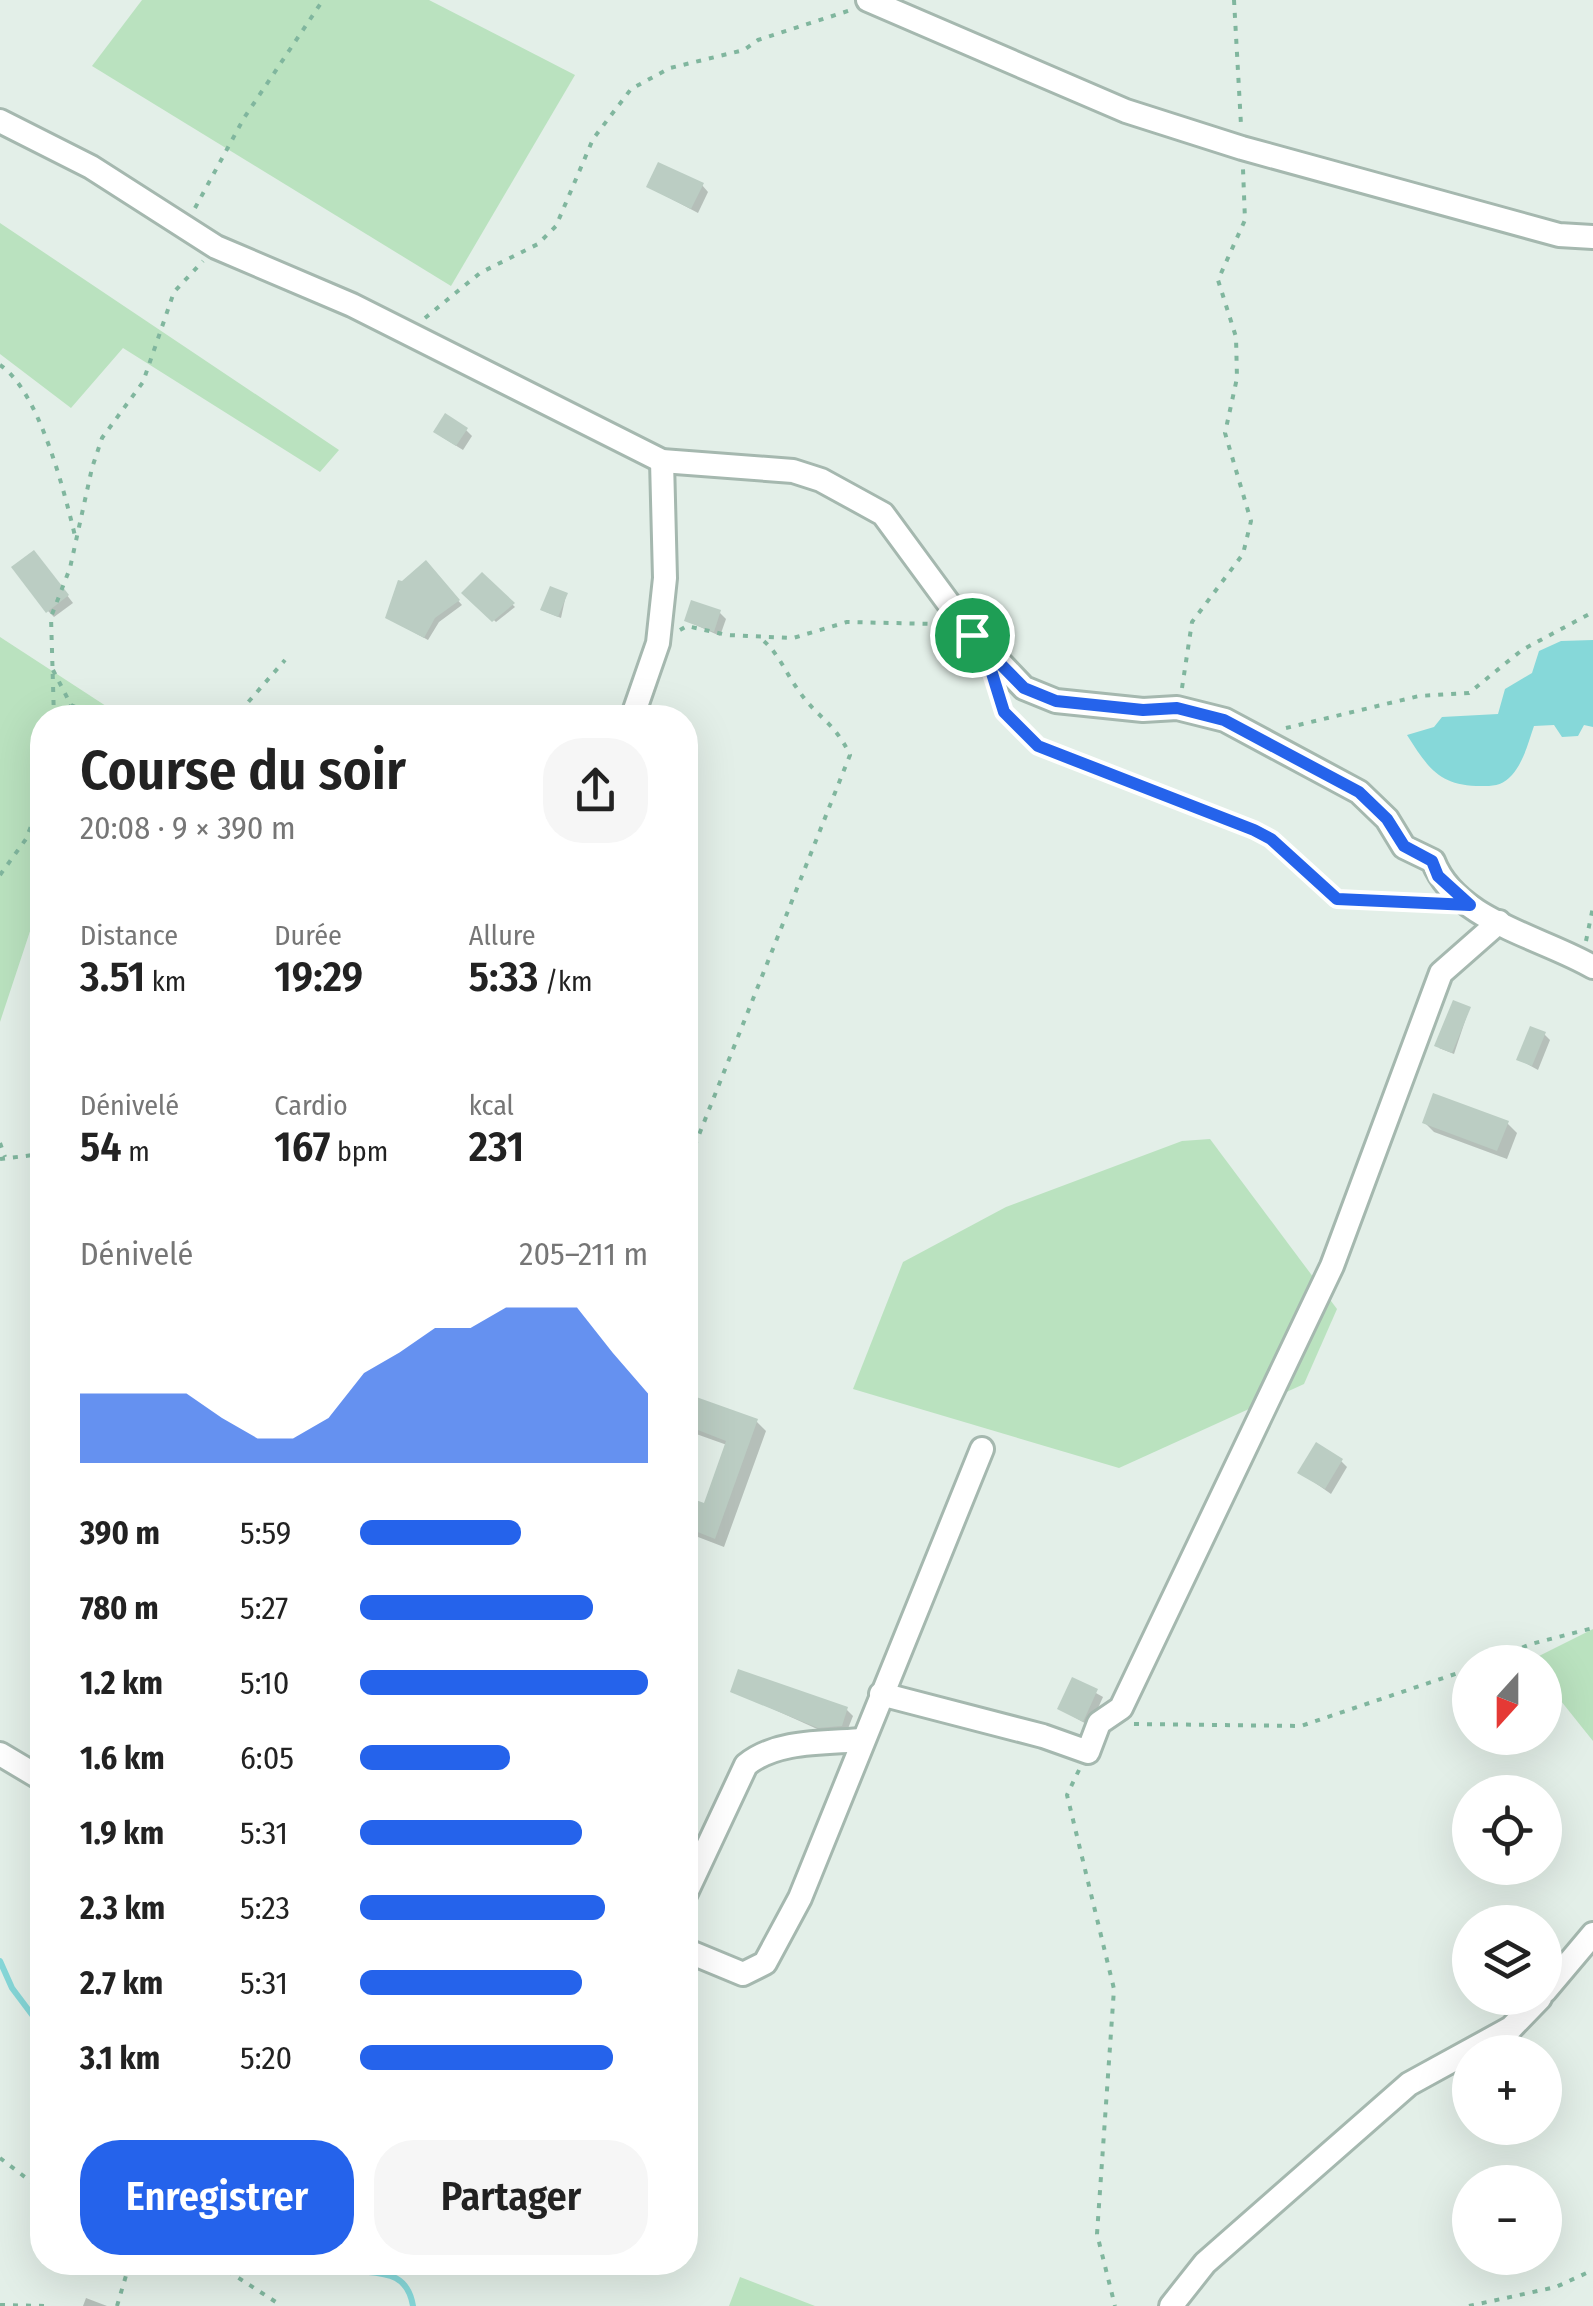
<!DOCTYPE html>
<html lang="fr">
<head>
<meta charset="utf-8">
<style>
	:root { --surface:#fff; --page:#f6f6f6; --text:#222; --muted:#767676; --accent:#2563eb }
	body { margin:0; font-family:"Fira Sans Condensed",sans-serif; background:var(--page); color:var(--text); height:100vh; display:flex; flex-direction:column; font-size:38px; white-space:nowrap }
	* { box-sizing:border-box; margin:0 }
	p { font-size:32px; color:var(--muted) }
	.icon { flex:none; width:55px; height:55px; fill:none; stroke:currentColor; stroke-width:2; stroke-linecap:round; stroke-linejoin:round }
	.map { position:relative; flex:1; overflow:hidden }
	.drawer { position:absolute; left:30px; top:705px; width:668px; height:1570px; display:flex; flex-direction:column; background:var(--surface); border-radius:40px; box-shadow:0 10px 40px #0002 }
	.drawer>* { flex:none }
	.needle { width:65px; rotate:201deg }
	.tools { position:absolute; left:1452px; top:1645px; display:grid; gap:20px }
	.tools a { display:grid; place-items:center; width:110px; height:110px; border-radius:50%; background:var(--surface); box-shadow:0 10px 40px #0002; font-size:50px }
	.pin { position:absolute; display:grid; place-items:center; width:85px; height:85px; color:#fff; margin:-42px; border:5px solid #fff; border-radius:50%; box-shadow:0 2px 10px #0007 }
	.round { display:grid; place-items:center; flex:none; width:105px; height:105px; border-radius:40px; background:var(--page) }
	.head { display:flex; align-items:center; justify-content:space-between; height:170px; padding:0 50px }
	h1 { font-size:55px; font-weight:600; line-height:75px }
	.metrics { display:grid; grid-template-columns:repeat(3,1fr); gap:15px; height:170px; padding:10px 50px }
	.metrics div { display:grid; align-content:center }
	.metrics b { font-size:42px; font-weight:600 }
	.metrics small { font-size:28px; font-weight:400 }
	.metrics p { font-size:28px }
	.chart { height:280px; padding:20px 50px }
	.chart p { display:flex; justify-content:space-between }
	.chart svg { width:100%; height:180px; margin-top:10px; fill:var(--accent); opacity:.7 }
	.button { display:flex; gap:20px; margin-top:auto; padding:20px 50px }
	.button a { flex:1; height:115px; border-radius:40px; background:var(--accent); color:#fff; font-size:40px; font-weight:600; line-height:115px; text-align:center }
	.button a+a { background:var(--page); color:var(--text) }
	ul { padding:0 50px; list-style:none; font-size:32px }
	li { display:grid; grid-template-columns:160px 120px 1fr; align-items:center; height:75px }
	li i { height:25px; border-radius:12px; background:var(--accent) }
	.map>svg:first-child { display:block }
	.green { fill:#bae2bf }
	.water { fill:#86d8d9 }
	.shadow { fill:#0003 }
	.lines { fill:none; stroke-linecap:round; stroke-linejoin:round }
	.stream { stroke:#86d8d9; stroke-width:6 }
	.building { fill:#bbcdc3 }
	.minor-casing { stroke:#a5b8af; stroke-width:28 }
	.path { stroke:#80b69e; stroke-width:4; stroke-dasharray:5 8; stroke-linecap:butt }
	.minor { stroke:#fff; stroke-width:22 }
	.route-casing { stroke:#fff; stroke-width:20 }
	.route { stroke:#2563eb; stroke-width:12 }
</style>
</head>
<body>
<div class="map">
<svg width="1593" height="2306" viewBox="0 0 1593 2306">
	<rect width="100%" height="100%" fill="#e3efe8"/>
	<g class="green">
		<path d="M142 0H429L575 75 451 286 92 66Z"/>
		<path d="M0 223 339 450 320 472 123 348 71 408 0 354Z"/>
		<path d="M0 637 106 706 102 717 42 718V895L0 1022Z"/>
		<path d="M1210 1139 1337 1309 1304 1384 1119 1468 853 1389 903 1262 1006 1207 1182 1141Z"/>
		<path d="M1593 1629V1741L1545 1681V1662L1529 1661Z"/>
		<path d="M740 2277 815 2306H729Z"/>
	</g>
	<path class="water" d="M1593 640V727L1584 725 1578 736 1562 737 1554 725 1534 726C1528 743 1524 761 1512 775 1504 784 1496 786 1485 786 1441 787 1429 770 1407 735L1434 727 1442 717 1498 714 1505 689 1532 673 1539 651 1561 641Z"/>
	<g class="shadow">
		<path d="M702 185 708 192 698 213 649 187Z"/>
		<path d="M466 430 472 436 463 450 442 437Z"/>
		<path d="M39 559 73 603 54 617 48 611Z"/>
		<path d="M425 564 462 605 439 622 428 640 388 618Z"/>
		<path d="M482 575 515 607 496 622 465 593Z"/>
		<path d="M566 595 561 618 546 612Z"/>
		<path d="M720 613 726 619 720 636 687 621Z"/>
		<path d="M1469 1009 1454 1054 1439 1048Z"/>
		<path d="M1544 1034 1550 1040 1538 1070 1518 1059Z"/>
		<path d="M1425 1123H1507L1517 1133 1507 1159 1434 1132Z"/>
		<path d="M685 1395 757 1422 766 1431 724 1547 685 1532V1499L706 1506 727 1445 685 1430Z"/>
		<path d="M1341 1461 1347 1467 1331 1494 1301 1473Z"/>
		<path d="M1073 1680 1103 1697 1090 1726 1060 1709Z"/>
		<path d="M733 1691 847 1710 853 1716 847 1731 826 1733Z"/>
		<path d="M685 1840 698 1847 685 1874Z"/>
		<path d="M86 2298 107 2306H83Z"/>
	</g>
	<g class="lines">
		<g class="stream">
			<path d="M0 1961 12 1988 42 2028"/>
			<path d="M329 2262C358 2282 405 2257 413 2306"/>
		</g>
	</g>
	<g class="building">
		<path d="M658 162 704 183 691 209 646 187Z"/>
		<path d="M445 413 468 428 456 446 433 432Z"/>
		<path d="M34 550 69 595 46 613 11 567Z"/>
		<path d="M426 560 460 600 435 618 424 638 385 618 398 580 402 581Z"/>
		<path d="M482 572 515 603 492 622 461 593Z"/>
		<path d="M550 586 568 593 558 617 540 610Z"/>
		<path d="M691 600 721 610 714 632 684 621Z"/>
		<path d="M1453 1000 1471 1007 1452 1053 1434 1046Z"/>
		<path d="M1530 1026 1546 1032 1532 1066 1516 1060Z"/>
		<path d="M1433 1093 1509 1121 1497 1151 1422 1123Z"/>
		<path d="M685 1393 758 1419 715 1539 685 1527V1496L704 1503 726 1441 685 1425Z"/>
		<path d="M1316 1442 1343 1459 1325 1489 1297 1473Z"/>
		<path d="M738 1669 848 1707 842 1726 818 1728 730 1692Z"/>
		<path d="M1072 1677 1098 1689 1083 1722 1057 1709Z"/>
	</g>
	<g class="lines">
		<g class="minor-casing">
			<g id="minor">
				<path d="M868 0 1126 111 1242 148 1559 235 1593 237"/>
				<path d="M0 121 91 167 216 247 352 305 662 461 793 471 821 480 883 514 966 627 1024 688 1056 701 1143 710 1177 708 1225 720 1359 792 1387 819 1404 847 1433 861C1456 921 1542 937 1593 967"/>
				<path d="M632 718 658 643 665 578 662 461"/>
				<path d="M881 1694 1043 1736 1088 1752 1099 1723 1121 1708 1332 1266 1441 973 1499 922"/>
				<path d="M0 1754 42 1779"/>
				<path d="M685 1895 746 1765C776 1740 825 1743 863 1740"/>
				<path d="M685 1950 743 1974 765 1963 800 1898 982 1449"/>
				<path d="M1545 1991 1593 1934"/>
				<path d="M1171 2306 1205 2263 1409 2084 1511 2028 1540 1998"/>
			</g>
		</g>
		<g class="path">
			<path d="M1234 0 1241 125"/>
			<path d="M195 208 244 118 323 0"/>
			<path d="M425 318 480 273 538 244 556 226 593 139 631 89 670 68 744 50 758 40 851 10"/>
			<path d="M0 365C39 391 64 490 75 536"/>
			<path d="M680 630 687 626 727 635 793 638 847 622 936 624"/>
			<path d="M53 670 71 705 63 718"/>
			<path d="M1182 688 1192 622 1243 554 1251 521 1225 433 1237 378 1236 337 1218 280 1245 220 1243 169"/>
			<path d="M999 695 1004 712 1039 746 1254 830 1271 839 1337 899 1437 903"/>
			<path d="M71 705 98 718"/>
			<path d="M54 718 51 617 70 568 92 468 102 438 143 382 174 292 203 261"/>
			<path d="M214 718 243 708 285 660"/>
			<path d="M1286 728 1419 696 1469 693 1522 650 1593 612"/>
			<path d="M0 875 26 839 42 798"/>
			<path d="M1586 941 1593 907"/>
			<path d="M0 1143 5 1157"/>
			<path d="M0 1159 42 1154"/>
			<path d="M685 1170 850 755C834 721 817 718 799 691 786 674 778 651 760 638"/>
			<path d="M1486 1662 1531 1644 1593 1628"/>
			<path d="M1134 1724 1301 1726 1470 1669"/>
			<path d="M1079 1770 1067 1795 1114 1989 1097 2234 1115 2306"/>
			<path d="M0 2158 42 2190"/>
			<path d="M203 2262 231 2273 282 2306"/>
			<path d="M0 2305 45 2306"/>
			<path d="M117 2306 130 2262"/>
			<path d="M1469 2306 1556 2287 1593 2270"/>
		</g>
		<use href="#minor" class="minor"/>
	</g>
	<g class="lines">
		<g class="route-casing">
			<path id="route" d="M972 635 1024 688 1056 701 1143 710 1177 708 1224 720 1359 792 1387 819 1404 846 1432 861 1438 876 1470 905 1337 899 1271 839 1254 830 1038 746 1004 712 991 670Z"/>
		</g>
		<use href="#route" class="route"/>
	</g>
</svg>
<div class="tools">
<a><svg class="needle" viewBox="-14 -14 28 28"><path d="M0-13l5 13h-10z" fill="#e53935"/><path d="M0 13l5-13h-10z" fill="#767676"/></svg></a>
<a><svg class="icon" aria-label="locate" viewBox="0 0 24 24"><circle cx="12" cy="12" r="6"/><path d="M12 2v4M12 18v4M2 12h4M18 12h4"/></svg></a>
<a><svg class="icon" aria-label="layers" viewBox="0 0 24 24"><path d="M12 4l9 5-9 5-9-5zM3 14l9 5 9-5"/></svg></a>
<a>+</a>
<a>−</a>
</div>
<div class="pin" style="left:972px;top:635px;background:#1e9e55"><svg class="icon" aria-label="arrive" viewBox="0 0 24 24"><path d="M6 21V4h12l-3 4 3 4H6"/></svg></div>
<section class="drawer">
<div class="head"><div><h1>Course du soir</h1><p>20:08 · 9 × 390 m</p></div><a class="round"><svg class="icon" aria-label="share" viewBox="0 0 24 24"><path d="M12 15V3M7 8l5-5 5 5M5 13v7h14v-7"/></svg></a></div>
<div class="metrics">
<div><p>Distance</p><b>3.51<small> km</small></b></div>
<div><p>Durée</p><b>19:29</b></div>
<div><p>Allure</p><b>5:33<small> /km</small></b></div>
</div>
<div class="metrics">
<div><p>Dénivelé</p><b>54<small> m</small></b></div>
<div><p>Cardio</p><b>167<small> bpm</small></b></div>
<div><p>kcal</p><b>231</b></div>
</div>
<div class="chart"><p><span>Dénivelé</span>205–211 m</p>
<svg viewBox="0 0 160 44" preserveAspectRatio="none"><path d="M0 44V27L10 27L20 27L30 27L40 33L50 38L60 38L70 33L80 22L90 17L100 11L110 11L120 6L130 6L140 6L150 17L160 27V44z"/></svg>
</div>
<ul>
<li><b>390 m</b>5:59<i style="width:56%"></i></li>
<li><b>780 m</b>5:27<i style="width:81%"></i></li>
<li><b>1.2 km</b>5:10<i style="width:100%"></i></li>
<li><b>1.6 km</b>6:05<i style="width:52%"></i></li>
<li><b>1.9 km</b>5:31<i style="width:77%"></i></li>
<li><b>2.3 km</b>5:23<i style="width:85%"></i></li>
<li><b>2.7 km</b>5:31<i style="width:77%"></i></li>
<li><b>3.1 km</b>5:20<i style="width:88%"></i></li>
</ul>
<div class="button"><a>Enregistrer</a><a>Partager</a></div>
</section>
</div>
</body>
</html>
